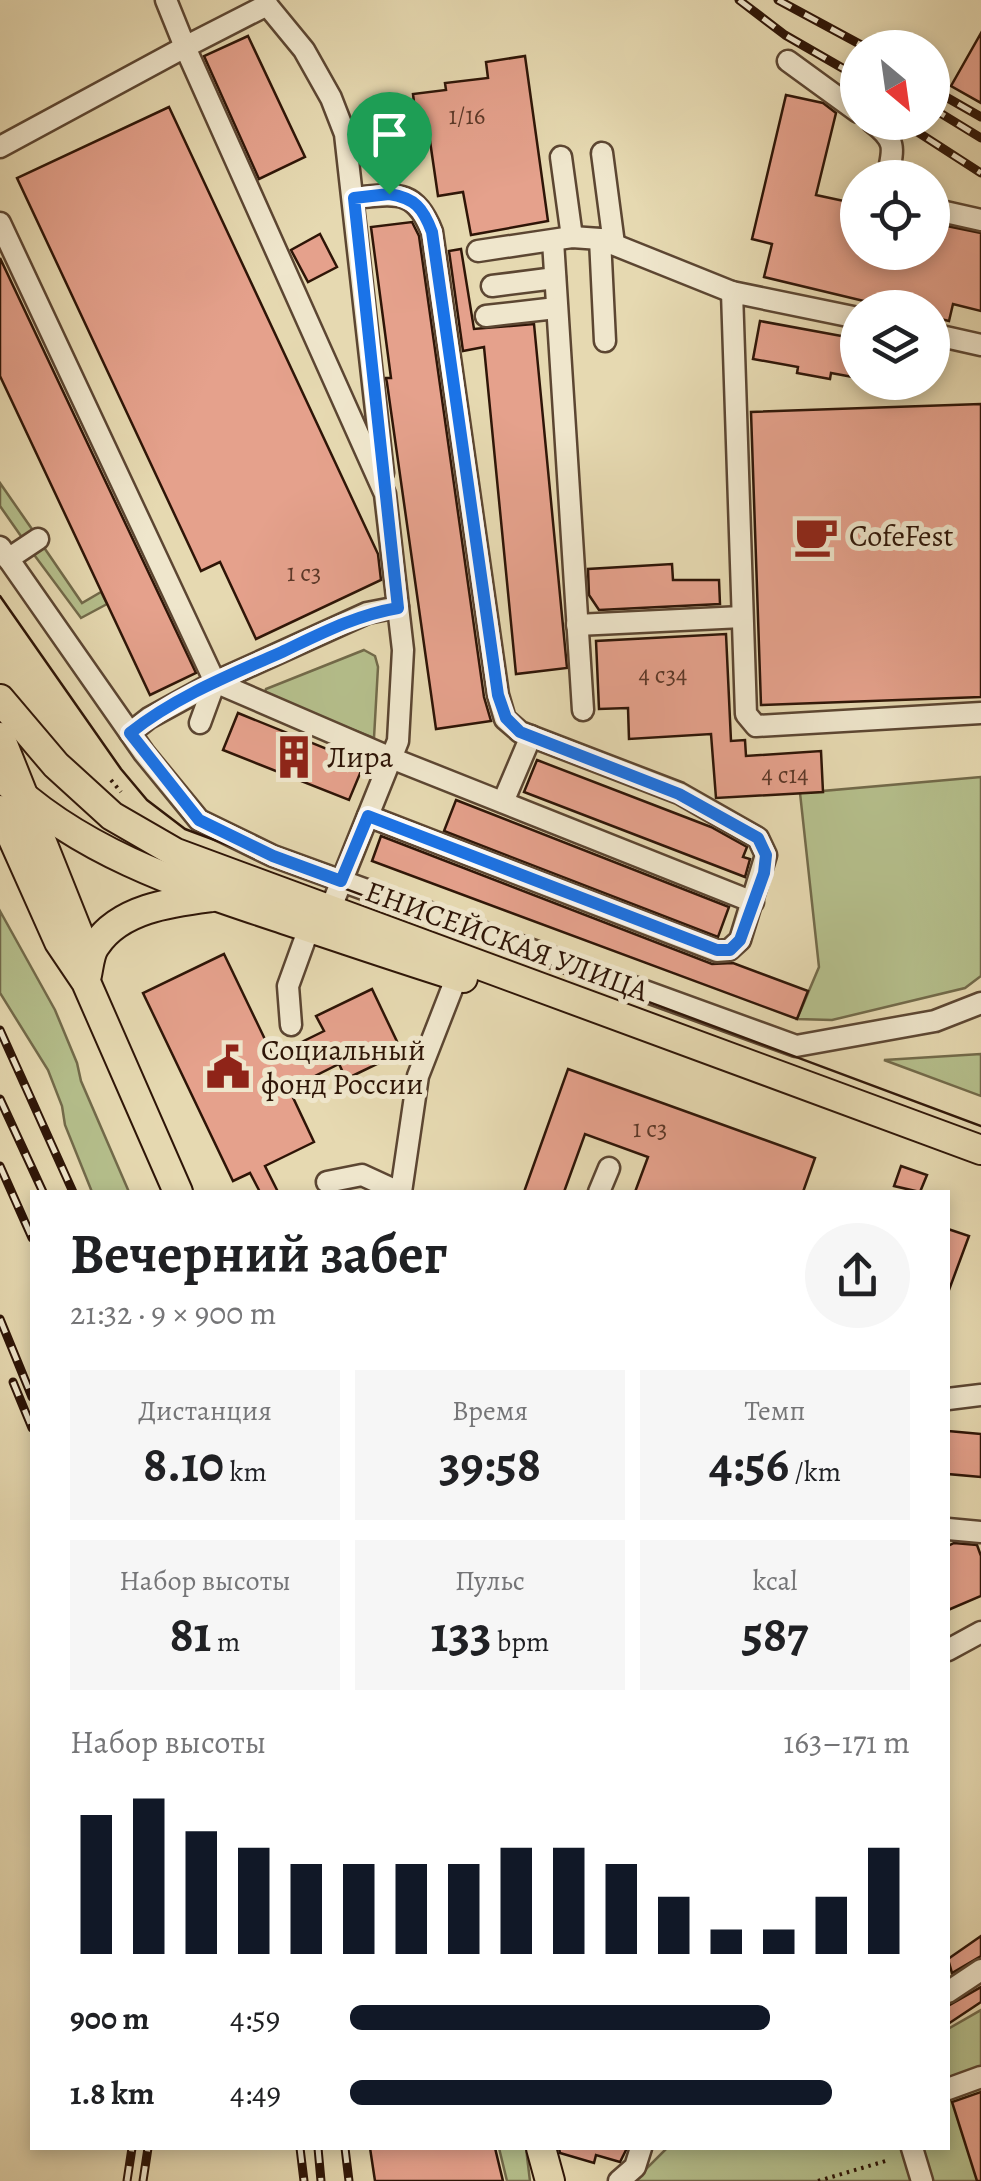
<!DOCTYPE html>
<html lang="ru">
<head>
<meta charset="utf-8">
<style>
	:root { --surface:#fff; --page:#f6f6f6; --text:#202124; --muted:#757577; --accent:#111827 }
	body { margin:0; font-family:Alegreya,serif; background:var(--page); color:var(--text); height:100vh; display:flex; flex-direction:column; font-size:38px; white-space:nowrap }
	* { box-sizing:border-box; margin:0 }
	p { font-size:32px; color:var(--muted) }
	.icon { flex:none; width:55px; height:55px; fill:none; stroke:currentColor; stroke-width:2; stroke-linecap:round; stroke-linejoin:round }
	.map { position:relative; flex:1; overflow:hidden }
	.drawer { position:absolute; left:30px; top:1190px; width:920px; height:960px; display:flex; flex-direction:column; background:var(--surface); border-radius:0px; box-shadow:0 5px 15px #0003 }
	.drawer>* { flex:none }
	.needle { width:65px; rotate:151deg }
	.controls { position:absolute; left:840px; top:30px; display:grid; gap:20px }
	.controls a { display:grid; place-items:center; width:110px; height:110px; border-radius:50%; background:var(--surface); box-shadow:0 5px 15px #0003; font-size:50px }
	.pin { position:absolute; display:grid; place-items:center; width:85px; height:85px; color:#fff; margin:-102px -42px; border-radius:50% 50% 50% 0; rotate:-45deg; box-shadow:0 0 10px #0007 }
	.pin .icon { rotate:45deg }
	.round { display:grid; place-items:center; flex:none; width:105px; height:105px; border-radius:52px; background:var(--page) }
	.summary { display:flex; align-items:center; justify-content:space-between; height:170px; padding:0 40px }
	h1 { font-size:55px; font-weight:700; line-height:75px }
	.stats { display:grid; grid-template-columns:repeat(3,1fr); gap:15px; height:170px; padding:10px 40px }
	.stats div { display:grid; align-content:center; border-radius:0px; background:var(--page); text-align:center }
	.stats b { font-size:50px; font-weight:700 }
	.stats small { font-size:28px; font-weight:400 }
	.stats p { font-size:28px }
	.chart { height:280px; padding:20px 40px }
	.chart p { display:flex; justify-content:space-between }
	.chart svg { width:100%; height:180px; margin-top:10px; stroke:var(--accent); stroke-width:6 }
	ul { padding:0 40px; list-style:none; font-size:32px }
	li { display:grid; grid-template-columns:160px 120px 1fr; align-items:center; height:75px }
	li i { height:25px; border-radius:12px; background:var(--accent) }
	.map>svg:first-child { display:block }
	.green { fill:#b5bf8c; stroke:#726a4a; stroke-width:2.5 }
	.building { fill:#e5a18c; stroke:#2e1507; stroke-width:2.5 }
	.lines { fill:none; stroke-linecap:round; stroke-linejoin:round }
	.minor-casing { stroke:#5c4632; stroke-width:25 }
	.major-casing { stroke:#2e1507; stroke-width:32 }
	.path { stroke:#2e1507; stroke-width:4; stroke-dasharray:2.5 5; stroke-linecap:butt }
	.minor { stroke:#efe6cc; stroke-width:20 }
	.major { stroke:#e6d9b1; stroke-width:28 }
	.tram { stroke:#2e1507; stroke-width:2.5 }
	.rail-casing { stroke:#2e1507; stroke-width:9 }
	.rail { stroke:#efe6cc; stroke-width:5; stroke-dasharray:15; stroke-linecap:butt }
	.route-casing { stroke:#fff; stroke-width:20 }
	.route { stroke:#1a73e8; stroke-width:12 }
	.labels { text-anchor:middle; stroke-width:10; stroke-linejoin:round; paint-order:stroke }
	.number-label { font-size:25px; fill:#5c3828 }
	.poi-label { font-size:30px; fill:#2e1507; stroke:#efe6cc; text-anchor:start }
	.street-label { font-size:30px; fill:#2e1507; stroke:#efe6cc }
</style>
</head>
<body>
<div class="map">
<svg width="981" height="2181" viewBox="0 0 981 2181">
	<rect width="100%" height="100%" fill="#e6d9b1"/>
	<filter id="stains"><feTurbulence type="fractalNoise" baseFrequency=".002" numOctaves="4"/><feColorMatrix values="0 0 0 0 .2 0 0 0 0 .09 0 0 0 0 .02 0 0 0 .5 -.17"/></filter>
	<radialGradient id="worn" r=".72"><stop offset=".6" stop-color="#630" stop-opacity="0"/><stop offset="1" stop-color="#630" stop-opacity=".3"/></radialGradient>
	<g class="green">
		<path d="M0 483 34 532 23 539 0 506Z"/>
		<path d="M43 546 82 603 101 592 107 604 81 618 32 552Z"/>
		<path d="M364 650 375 656 378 667 374 738 264 695 266 689Z"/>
		<path d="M981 777V976L965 988 832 1020 797 1019 819 967 800 793Z"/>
		<path d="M0 911 55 1010 77 1063 81 1081 129 1192H92L65 1125 62 1106 48 1070 0 993Z"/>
		<path d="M981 1054V1096L884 1060Z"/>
		<path d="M981 2010V2181H634L667 2148H948V2029Z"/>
		<path d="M499 2148H526L530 2181H507Z"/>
	</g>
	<g class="building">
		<path d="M981 33V103L951 86Z"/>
		<path d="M248 36 305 157 259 179 204 56Z"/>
		<path d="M525 56 548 221 471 235 463 192 438 196 430 141 419 143 413 94 446 90 445 83 488 78 486 62Z"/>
		<path d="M786 95 823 103 836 113 816 195 858 204V252H932V223L981 233V311L953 304 949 321 932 317V308H893L764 277 772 244 752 239Z"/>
		<path d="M169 107 378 554 381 580 256 639 220 562 201 571 17 178Z"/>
		<path d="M412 222 419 236 484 697 491 721 436 729 387 383 386 378H391L371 227Z"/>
		<path d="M320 234 337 267 308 282 291 250Z"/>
		<path d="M461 249 474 329 534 324 567 668 516 674 484 347 463 351 449 251Z"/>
		<path d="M0 258 196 673 150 695 0 376Z"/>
		<path d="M760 321 858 339V378L831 373 830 379 797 373 798 367 753 359Z"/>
		<path d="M981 404V697L761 705 751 412Z"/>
		<path d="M672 564 673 580H719L720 604 599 610 589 595 588 569Z"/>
		<path d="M726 634 731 741 745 740 746 756 821 751 823 792 716 798 711 734 629 739 628 708 599 709 596 641Z"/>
		<path d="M238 713 364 764 349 800 223 750Z"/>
		<path d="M537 760 711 827 747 847 743 857 750 859 745 877 524 792Z"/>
		<path d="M456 800 729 907 718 937 444 831Z"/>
		<path d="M381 836 712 964 733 963 808 991 797 1019 372 861Z"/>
		<path d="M224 954 273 1056 324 1031 316 1016 372 989 402 1052 346 1079 339 1064 289 1089 314 1142 265 1166 278 1192H260L250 1173 233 1181 143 993Z"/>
		<path d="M568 1069 815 1158 803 1192H635L648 1157 585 1134 564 1192H524Z"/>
		<path d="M901 1166 927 1175 920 1192 894 1186Z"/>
		<path d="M948 1229 969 1236 949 1290 948 1289Z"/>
		<path d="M948 1431 981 1434V1477L948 1474Z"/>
		<path d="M954 1543 977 1545 981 1556V1596L948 1610V1546Z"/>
		<path d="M981 1936V1956L952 1973 948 1959Z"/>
		<path d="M981 1987V2002L948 2024V2006Z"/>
		<path d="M981 2092V2181H977L952 2102Z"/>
		<path d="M370 2148H495L503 2181H375Z"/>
		<path d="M559 2148H627L620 2162 596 2155 594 2163 560 2153Z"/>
	</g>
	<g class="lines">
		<g class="minor-casing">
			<g id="minor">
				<path d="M166 0 185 47 267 5 266 0"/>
				<path d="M267 5 304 50 331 98 345 134 383 473"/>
				<path d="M788 61 858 112"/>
				<path d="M872 122C897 141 894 148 887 178"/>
				<path d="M0 147 185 47 385 494 403 650 398 741 330 910"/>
				<path d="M602 153 614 244"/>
				<path d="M561 157 572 237"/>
				<path d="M353 198C396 194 415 188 432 232L498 695 505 719 520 732 679 793 758 838 766 855 740 940 729 950 717 951 368 816"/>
				<path d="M932 209 981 220"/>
				<path d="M0 223 215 682 200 723"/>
				<path d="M553 241 583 710"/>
				<path d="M478 251 572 237 600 239"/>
				<path d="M492 286 555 278"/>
				<path d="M486 316 556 308"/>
				<path d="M858 318 732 292 746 714 756 726 981 713"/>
				<path d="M932 334 981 345"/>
				<path d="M605 341 600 239 732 292"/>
				<path d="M0 547 144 753 199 820 273 856 796 1046 935 1021 981 1003"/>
				<path d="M8 559 38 539"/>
				<path d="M398 607 367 613 215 682 391 758 753 902"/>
				<path d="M577 625 742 617"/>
				<path d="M130 733 149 718 215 682"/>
				<path d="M503 802 531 736"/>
				<path d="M291 1025 288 986 309 928"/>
				<path d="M327 1182 362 1175 399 1192"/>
				<path d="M401 1192 418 1076 457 976"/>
				<path d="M599 1192 609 1168"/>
				<path d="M948 1399 981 1395"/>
				<path d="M948 1529 981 1532"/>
				<path d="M948 1650 981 1632"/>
				<path d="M948 1992 981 1970"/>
				<path d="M948 2089 981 2077"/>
				<path d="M912 2148 922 2181"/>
				<path d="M619 2181 635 2167 641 2148"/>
			</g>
		</g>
		<g class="major-casing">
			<g id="major">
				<path d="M0 699 56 765 112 816 176 853 981 1150"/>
				<path d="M0 737 79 935 85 975"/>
				<path d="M0 775C78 853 187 887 289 921 347 940 405 960 463 978"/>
				<path d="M0 810 59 942 86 982 178 1192"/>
				<path d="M87 975C89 966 90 952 96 945 120 908 173 902 212 897"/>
				<path d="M541 2148 550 2181"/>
			</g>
		</g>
		<g class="path">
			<path d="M111 780 121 792"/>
			<path d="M818 2181 889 2160"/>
		</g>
		<use href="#minor" class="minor"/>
		<use href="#major" class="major"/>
		<path class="tram" d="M0 596 121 769 147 800 185 829 981 1126"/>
		<g class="rail-casing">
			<g id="rail">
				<path d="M739 0 785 35 858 77"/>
				<path d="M778 0 867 48"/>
				<path d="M932 89 981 117"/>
				<path d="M932 108 981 138"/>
				<path d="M902 122 981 173"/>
				<path d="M0 1030 73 1192"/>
				<path d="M0 1099 43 1192"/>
				<path d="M0 1166 32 1238"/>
				<path d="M0 1319 32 1397"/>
				<path d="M13 1382 32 1428"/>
				<path d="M300 2148 304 2181"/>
				<path d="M318 2148 321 2181"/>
				<path d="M345 2148 349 2181"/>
				<path d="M127 2181 132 2148"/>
				<path d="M143 2181 148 2148"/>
			</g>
		</g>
		<use href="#rail" class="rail"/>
	</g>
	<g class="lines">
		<g class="route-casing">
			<path id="route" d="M389 194C415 198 423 208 432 232L498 695 506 718 520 732 679 794 758 838 766 855 764 873 740 940 730 950H717L368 816 341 881 273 856 199 820 130 733C175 697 230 675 282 652 320 634 356 615 398 608L354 198Z"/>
		</g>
		<use href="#route" class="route"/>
	</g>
	<defs>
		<g id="cafe-bare" transform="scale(3.45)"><path d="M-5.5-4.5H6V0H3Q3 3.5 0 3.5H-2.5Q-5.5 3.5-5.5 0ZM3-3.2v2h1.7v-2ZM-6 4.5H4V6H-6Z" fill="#8f2418" stroke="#efe6cc" stroke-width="2.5" paint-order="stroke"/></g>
		<g id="building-bare" transform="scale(3.45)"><path d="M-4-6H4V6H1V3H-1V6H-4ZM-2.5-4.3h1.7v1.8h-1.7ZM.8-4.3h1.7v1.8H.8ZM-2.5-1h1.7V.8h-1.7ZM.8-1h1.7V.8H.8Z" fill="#8f2418" stroke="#efe6cc" stroke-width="2.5" paint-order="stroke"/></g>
		<g id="civic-bare" transform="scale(3.45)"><path d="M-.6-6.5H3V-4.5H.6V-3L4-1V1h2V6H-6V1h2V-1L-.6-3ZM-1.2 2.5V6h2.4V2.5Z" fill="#8f2418" stroke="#efe6cc" stroke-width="2.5" paint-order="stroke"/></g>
	</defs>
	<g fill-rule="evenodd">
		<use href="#cafe-bare" x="816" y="536"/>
		<use href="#building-bare" x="294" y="757"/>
		<use href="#civic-bare" x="228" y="1067"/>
	</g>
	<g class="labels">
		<g class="number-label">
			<text x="467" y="124">1/16</text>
			<text x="304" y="581">1 с3</text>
			<text x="663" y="683">4 с34</text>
			<text x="785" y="783">4 с14</text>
			<text x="650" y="1137">1 с3</text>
		</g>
		<g class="poi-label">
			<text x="849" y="546">CofeFest</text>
			<text x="327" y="767">Лира</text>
			<text x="261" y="1060">Социальный<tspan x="261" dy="34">фонд России</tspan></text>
		</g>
		<g class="street-label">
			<text transform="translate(507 941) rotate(20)" y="10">ЕНИСЕЙСКАЯ УЛИЦА</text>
		</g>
	</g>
	<rect width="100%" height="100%" filter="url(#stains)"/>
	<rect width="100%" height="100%" fill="url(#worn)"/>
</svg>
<div class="controls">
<a><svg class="needle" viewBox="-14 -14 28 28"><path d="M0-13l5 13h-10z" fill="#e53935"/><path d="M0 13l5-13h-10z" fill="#757577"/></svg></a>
<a><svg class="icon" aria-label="locate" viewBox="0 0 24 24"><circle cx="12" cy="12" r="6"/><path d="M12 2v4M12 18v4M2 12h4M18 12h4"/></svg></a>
<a><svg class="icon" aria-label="layers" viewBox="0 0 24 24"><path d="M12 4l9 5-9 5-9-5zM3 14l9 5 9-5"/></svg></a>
</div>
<div class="pin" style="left:389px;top:194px;background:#1e9e55"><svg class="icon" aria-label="arrive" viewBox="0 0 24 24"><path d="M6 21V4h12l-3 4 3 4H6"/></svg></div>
<section class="drawer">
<div class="summary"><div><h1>Вечерний забег</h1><p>21:32 · 9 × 900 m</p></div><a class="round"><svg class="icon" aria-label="share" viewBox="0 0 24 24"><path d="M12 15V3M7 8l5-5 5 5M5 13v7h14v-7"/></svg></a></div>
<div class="stats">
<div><p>Дистанция</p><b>8.10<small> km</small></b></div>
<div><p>Время</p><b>39:58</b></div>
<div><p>Темп</p><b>4:56<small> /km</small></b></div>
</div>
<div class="stats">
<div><p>Набор высоты</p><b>81<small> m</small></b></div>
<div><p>Пульс</p><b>133<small> bpm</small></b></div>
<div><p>kcal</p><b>587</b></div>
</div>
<div class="chart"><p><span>Набор высоты</span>163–171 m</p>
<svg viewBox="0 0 160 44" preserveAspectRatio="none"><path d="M5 44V10M15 44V6M25 44V14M35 44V18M45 44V22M55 44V22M65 44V22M75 44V22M85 44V18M95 44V18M105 44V22M115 44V30M125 44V38M135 44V38M145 44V30M155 44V18"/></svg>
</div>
<ul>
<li><b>900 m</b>4:59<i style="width:75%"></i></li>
<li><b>1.8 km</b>4:49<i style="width:86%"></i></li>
</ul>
</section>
</div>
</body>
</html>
